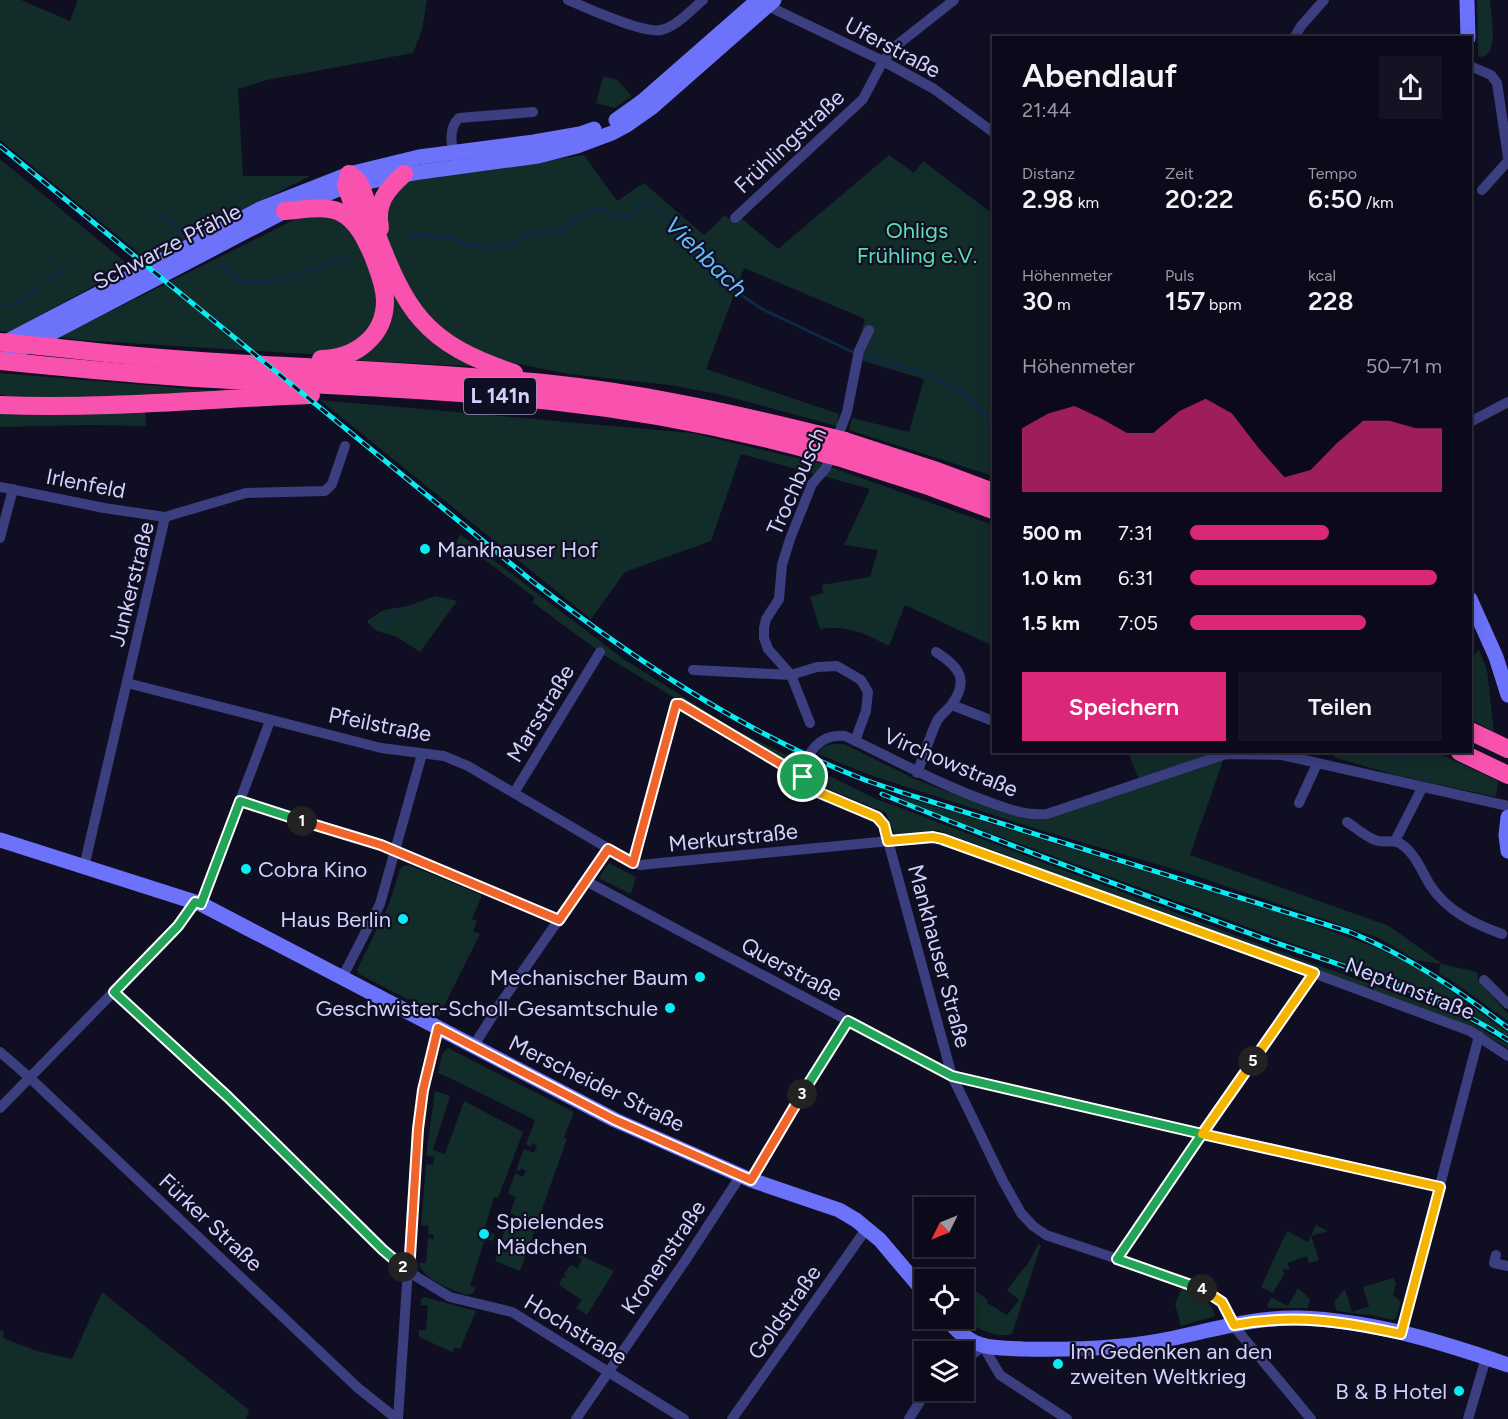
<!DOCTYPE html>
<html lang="de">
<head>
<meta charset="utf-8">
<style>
	:root { --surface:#0c0a1a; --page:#151323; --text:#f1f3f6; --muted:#9a9aa2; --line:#2c2b39; --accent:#db2777 }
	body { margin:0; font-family:Figtree,sans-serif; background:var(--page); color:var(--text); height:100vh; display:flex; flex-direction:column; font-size:22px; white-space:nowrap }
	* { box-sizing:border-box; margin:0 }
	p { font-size:20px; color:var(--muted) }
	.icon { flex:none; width:33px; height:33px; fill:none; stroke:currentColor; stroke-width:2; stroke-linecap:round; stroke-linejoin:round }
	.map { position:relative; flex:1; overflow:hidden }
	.details { position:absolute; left:992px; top:36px; width:480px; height:717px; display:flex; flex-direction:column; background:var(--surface); border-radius:0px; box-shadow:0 3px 15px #0003,0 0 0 2px var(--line) }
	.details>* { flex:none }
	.needle { width:39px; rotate:227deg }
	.tools { position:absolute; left:914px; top:1197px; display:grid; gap:12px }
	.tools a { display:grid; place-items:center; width:60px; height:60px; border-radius:0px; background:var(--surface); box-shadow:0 3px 15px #0003,0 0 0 2px var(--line); font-size:30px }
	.pin { position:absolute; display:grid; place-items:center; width:51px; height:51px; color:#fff; margin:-26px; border:3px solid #fff; border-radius:50%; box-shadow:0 2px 6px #0007 }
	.km { position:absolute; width:30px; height:30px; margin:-15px; border-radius:50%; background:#222; color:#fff; font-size:16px; line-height:30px; text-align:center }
	.round { display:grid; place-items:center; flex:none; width:63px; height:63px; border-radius:0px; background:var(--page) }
	.summary { display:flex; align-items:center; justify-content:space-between; height:102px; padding:0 30px }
	h1 { font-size:33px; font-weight:600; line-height:45px }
	.figures { display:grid; grid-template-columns:repeat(3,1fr); gap:9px; height:102px; padding:6px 30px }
	.figures div { display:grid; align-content:center }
	.figures b { font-size:26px; font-weight:600 }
	.figures small { font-size:16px; font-weight:400 }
	.figures p { font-size:16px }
	.chart { height:168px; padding:12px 30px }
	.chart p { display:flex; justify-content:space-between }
	.chart svg { width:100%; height:108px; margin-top:6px; fill:var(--accent); opacity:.7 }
	.button { display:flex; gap:12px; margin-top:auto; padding:12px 30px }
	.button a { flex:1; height:69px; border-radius:0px; background:var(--accent); color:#fff; font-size:24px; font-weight:600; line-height:69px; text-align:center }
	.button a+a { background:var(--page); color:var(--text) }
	ul { padding:0 30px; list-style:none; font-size:20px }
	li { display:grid; grid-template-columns:96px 72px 1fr; align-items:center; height:45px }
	li i { height:15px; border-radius:8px; background:var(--accent) }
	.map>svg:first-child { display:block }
	.green { fill:#122c29 }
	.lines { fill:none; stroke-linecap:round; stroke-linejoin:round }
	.stream { stroke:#0f2845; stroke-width:3 }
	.street { stroke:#3b3e7f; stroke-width:10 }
	.secondary { stroke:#6c73fa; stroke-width:15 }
	.highway { stroke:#f951ae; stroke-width:18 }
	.rail-casing { stroke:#09ecf2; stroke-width:5 }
	.rail { stroke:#100e22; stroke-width:3; stroke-dasharray:9; stroke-linecap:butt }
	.highway-bridge { stroke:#f951ae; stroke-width:18 }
	.split-1-casing { stroke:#fff; stroke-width:12 }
	.split-2-casing { stroke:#fff; stroke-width:12 }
	.split-3-casing { stroke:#fff; stroke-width:12 }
	.split-4-casing { stroke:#fff; stroke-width:12 }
	.split-5-casing { stroke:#fff; stroke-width:12 }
	.split-6-casing { stroke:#fff; stroke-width:12 }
	.split-1 { stroke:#f0652b; stroke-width:8 }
	.split-2 { stroke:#22a559; stroke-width:8 }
	.split-3 { stroke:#f0652b; stroke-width:8 }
	.split-4 { stroke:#22a559; stroke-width:8 }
	.split-5 { stroke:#f5b400; stroke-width:8 }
	.split-6 { stroke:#f5b400; stroke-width:8 }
	.poi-dot { fill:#09ecf2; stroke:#100e22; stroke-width:2 }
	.labels { text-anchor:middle; stroke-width:4.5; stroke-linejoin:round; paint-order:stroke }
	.shield { fill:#100e22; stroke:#9896bb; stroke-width:1.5 }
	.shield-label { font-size:21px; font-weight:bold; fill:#d3d1fd }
	.street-label { font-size:22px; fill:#d3d1fd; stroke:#100e22 }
	.park-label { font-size:22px; fill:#60dbb3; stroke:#100e22 }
	.poi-label { font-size:22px; fill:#d3d1fd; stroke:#100e22; text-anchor:start }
	.water-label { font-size:24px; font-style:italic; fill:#63bff9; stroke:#100e22 }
</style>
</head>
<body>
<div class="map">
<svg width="1508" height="1419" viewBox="0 0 1508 1419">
	<rect width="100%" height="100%" fill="#100e22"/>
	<g class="green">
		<path d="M0 0H21L70 21 78 0H427L422 30 413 53 267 80 238 89 243 176H310L146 259 0 140Z"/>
		<path d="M1477 0H1490C1491 15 1500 57 1480 57L1478 54Z"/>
		<path d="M603 77 616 79 632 96 615 108 596 103Z"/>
		<path d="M584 155 617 201 644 183 704 235 725 215 734 224 741 218 778 249 889 155 914 173 923 161 993 214V476L849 430 852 418 909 432 924 379 860 360 859 339 865 319 744 268 706 369 839 414 837 426 718 394 670 385 568 374 495 359 440 330 405 286 384 233V205L410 180Z"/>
		<path d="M0 159 130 266 10 332 0 331Z"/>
		<path d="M322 212 354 227C366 259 396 310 361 338 350 347 336 350 322 355L79 340 59 337 296 219Z"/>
		<path d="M391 281 485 367 349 360 371 344Z"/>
		<path d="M0 373 243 393 29 399 11 398 0 394Z"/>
		<path d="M320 400 692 433 822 464 993 525V646L905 605 889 646C864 633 848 625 820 629L810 597 823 593 822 585 870 577 878 550 844 545 870 489 741 454 711 541 625 572 591 619Z"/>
		<path d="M145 408 146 426 89 425 0 427V410Z"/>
		<path d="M461 535 622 658 734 729 800 762 797 768 745 740 607 657 532 602 535 598 465 545 462 547 456 545 458 538Z"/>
		<path d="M435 596 457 601 420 652 397 637 377 631 368 623V620L384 610 408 606Z"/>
		<path d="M1479 650 1487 670 1494 732 1470 719V658Z"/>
		<path d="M832 744H844L915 779 967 799 1023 816 1141 785 1128 752H1226L1190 855 1389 926 1442 964 1477 972 1478 980 1508 1014V1021L1451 980 1439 974 1440 964 1416 960 1379 938 1190 874 1043 831 873 776 818 754 823 747Z"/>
		<path d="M1336 752H1436L1498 781 1496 797 1395 775 1333 757Z"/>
		<path d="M811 767 874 798 1227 932 1463 1018 1508 1045V1048L1474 1028 937 830 900 835 894 833 886 813 812 782 810 777Z"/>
		<path d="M901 796 1296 918 1372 946 1402 960 1436 980 1508 1033V1037L1453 1005 1389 979 946 817 901 799Z"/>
		<path d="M609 863 636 877 631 894 599 878Z"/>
		<path d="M409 865 482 895 472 919 477 921 473 931 480 934 439 1016 414 1003 415 1001 410 998 409 1000 359 974 357 970 389 904 400 869 403 866Z"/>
		<path d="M448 1048 574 1112 564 1137 567 1139 520 1271 495 1261 499 1248 502 1249 505 1242 501 1241 508 1221 512 1222 515 1215 510 1213 516 1197 508 1193 515 1173 523 1177 526 1171 521 1168 520 1171 516 1170 524 1149 534 1153 537 1146 532 1143 531 1147 526 1144 535 1120 454 1080 438 1073 442 1054Z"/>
		<path d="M435 1091 450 1096 433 1150 445 1154 464 1101 523 1132 498 1198 494 1197 484 1231 495 1234 493 1241 485 1239 470 1286 476 1288 473 1293 468 1295C455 1293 419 1276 419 1263H426L428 1238 434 1239V1235L428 1234 429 1226 421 1225 426 1164 433 1165 434 1157 426 1155Z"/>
		<path d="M1316 1225 1328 1231 1311 1236 1319 1260 1309 1263 1307 1256 1287 1263 1290 1270 1283 1269 1284 1274 1273 1293 1261 1287 1287 1231 1308 1242Z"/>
		<path d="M1038 1244 1041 1245 1012 1334C996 1339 975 1328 963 1318V1281L988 1300 987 1303 1007 1315 1019 1300 1007 1290 1024 1268 1027 1266Z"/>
		<path d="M576 1253 614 1271 587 1315 576 1308 582 1300 559 1285 563 1277 567 1278 564 1275 570 1265 578 1268 582 1259 575 1255Z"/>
		<path d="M1393 1278 1396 1283 1393 1295 1401 1302 1396 1318 1393 1320 1367 1314V1315L1337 1311 1334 1302 1345 1289 1352 1312 1369 1306 1363 1287Z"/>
		<path d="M1182 1288C1195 1294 1212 1300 1215 1316L1181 1326 1175 1304Z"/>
		<path d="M1298 1288 1310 1299 1308 1308H1270L1267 1307 1271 1297 1288 1306Z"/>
		<path d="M102 1292 249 1410 246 1419H0V1330L4 1332 3 1338 37 1351 72 1359Z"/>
		<path d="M424 1297 476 1311 460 1349 455 1347 452 1352 419 1337V1330H426L428 1306 421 1305V1299Z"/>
	</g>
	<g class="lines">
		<g class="stream">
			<path d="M157 216 166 219 184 233"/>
			<path d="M410 236 427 235 450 238 470 245 483 247 507 246 534 233 553 232 564 229 575 220 596 209 627 218C635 214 638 204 647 199L699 255 709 261 719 263 726 270 735 288 743 296 762 309 855 353"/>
			<path d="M220 264C225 268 231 275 238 279 261 291 322 265 346 257"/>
			<path d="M49 280 66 267"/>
			<path d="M0 305 17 304 40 287"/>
			<path d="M861 355C911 370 961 377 993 424"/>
			<path d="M387 625C386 618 394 609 401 611"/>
			<path d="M1385 752 1404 762"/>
		</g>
		<g class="street">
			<path d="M568 0C587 8 643 34 661 30 676 27 691 10 703 0"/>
			<path d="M768 6 883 61 934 89 993 132"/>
			<path d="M1294 38 1301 26 1324 0"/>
			<path d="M1470 66 1491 75 1497 83 1508 157"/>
			<path d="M455 158C451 145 448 128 459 118L533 112"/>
			<path d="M1482 190 1508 161"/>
			<path d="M735 218 863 99 883 61 897 45 954 0"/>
			<path d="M1470 422 1508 402"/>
			<path d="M0 487 104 508 165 517 246 493 325 491 332 484 345 446"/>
			<path d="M0 538 13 489"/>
			<path d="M693 670 791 675 817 667 837 666 861 680 868 692 866 711 855 741"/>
			<path d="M127 683 381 748 444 756 468 766 633 863 640 865 921 838H938L1197 930 1470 1031 1508 1056"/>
			<path d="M952 705 993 721"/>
			<path d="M810 723 791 675 768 649 764 638V628L766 619 779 599 782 565 790 539 812 484 826 468 847 412 859 351 869 330"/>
			<path d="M917 773C924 756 929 738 937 721 941 714 948 710 952 704 970 679 958 666 936 652"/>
			<path d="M803 777C805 753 820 733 845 736 894 759 938 784 989 802 1009 809 1025 816 1047 814L1226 754 1282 755 1508 806"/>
			<path d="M514 793 600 652"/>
			<path d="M240 801 381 845 559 920"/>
			<path d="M1299 803 1317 764"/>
			<path d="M1347 822C1356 828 1365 836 1375 840 1384 844 1393 838 1401 844 1415 853 1422 872 1430 885 1447 911 1474 924 1502 934"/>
			<path d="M1395 841 1422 788"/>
			<path d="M633 863 677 704H680L803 777 806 785 813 790 877 817 884 825 888 841 952 1076 1003 1181 1021 1213 1033 1226 1046 1235 1198 1286 1222 1302 1237 1330 1311 1419"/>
			<path d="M84 867 165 517"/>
			<path d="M586 881 952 1076 1440 1187"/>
			<path d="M201 904 270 721"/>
			<path d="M342 978 380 904 422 754"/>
			<path d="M1484 980 1508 1004"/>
			<path d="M114 992 228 1097 383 1250 417 1277 450 1297 512 1312 684 1419"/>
			<path d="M473 1047 500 1004 608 849"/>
			<path d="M0 1052 30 1078 358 1388 397 1419"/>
			<path d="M0 1108 178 926 195 902"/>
			<path d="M751 1180 848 1021"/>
			<path d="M1496 1255 1494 1263 1508 1266"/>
			<path d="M1117 1259 1314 973"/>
			<path d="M1401 1334 1479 1036"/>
			<path d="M963 1362 983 1346 1000 1375 1067 1419"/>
			<path d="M398 1419 417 1133 423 1090 438 1028"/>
			<path d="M576 1419 685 1261 741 1175"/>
			<path d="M732 1419 867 1228"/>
			<path d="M909 1419 927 1390"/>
			<path d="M1468 1419 1486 1358"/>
		</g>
		<g class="secondary">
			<path d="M1467 0 1468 38"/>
			<path d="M616 120 644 100 758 0"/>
			<path d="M2 344 260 209 349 174 419 157 534 142 580 134 594 129"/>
			<path d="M0 360 285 211 346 186 420 172 538 156 577 146 612 133 627 125 651 108 774 0"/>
			<path d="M1470 599 1496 657 1508 695"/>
			<path d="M1508 817 1506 835 1508 851"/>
			<path d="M0 840 201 904 615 1120 751 1180 839 1210 856 1220 880 1240 924 1292"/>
			<path d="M946 1318C956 1330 967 1341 982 1345 995 1349 1010 1348 1023 1349 1071 1350 1121 1349 1169 1339 1212 1330 1255 1317 1299 1318 1370 1320 1442 1342 1508 1365"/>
		</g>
		<g class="highway">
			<path d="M285 211C302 210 323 205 340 212 357 220 366 240 373 256 378 270 385 285 385 301 385 337 354 359 321 359"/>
			<path d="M380 228C375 204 386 190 404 174"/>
			<path d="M365 238 346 186 349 174C352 176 357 179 359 183 366 195 369 213 374 227 406 312 424 343 514 373"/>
			<path d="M78 350C233 368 389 367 544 383 642 393 737 414 833 438"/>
			<path d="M0 361C60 367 120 373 180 377 304 385 428 388 551 401 644 411 736 429 826 454"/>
			<path d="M0 405C104 409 207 399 311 395"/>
			<path d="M845 441 934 470 993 492"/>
			<path d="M838 457 931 487 993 510"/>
			<path d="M1470 731 1508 749"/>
			<path d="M1460 752 1508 775"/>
		</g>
		<g class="rail-casing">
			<g id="rail">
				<path d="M0 146 532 581C635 660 744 733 865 780 885 787 906 794 926 800L1350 932C1408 956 1458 990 1508 1028"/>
				<path d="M882 794C1009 846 1137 892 1265 939 1347 968 1435 992 1508 1040"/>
			</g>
		</g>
		<use href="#rail" class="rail"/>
		<g class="highway-bridge">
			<path d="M0 342 78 350"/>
			<path d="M833 438 845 441"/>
			<path d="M826 454 838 457"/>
		</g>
	</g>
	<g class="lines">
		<g class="split-1-casing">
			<path id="split-1" d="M302 821 381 845 559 920 608 849 633 863 676 704H680L803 777"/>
		</g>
		<g class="split-2-casing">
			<path id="split-2" d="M302 821 240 801 201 904 195 902 178 926 114 992 228 1097 383 1250 403 1267"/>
		</g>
		<g class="split-3-casing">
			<path id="split-3" d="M403 1267 409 1272 418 1129 423 1090 438 1028 615 1120 751 1180 802 1094"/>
		</g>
		<g class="split-4-casing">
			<path id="split-4" d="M802 1094 848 1021 952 1076 1202 1134 1117 1259 1202 1289"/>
		</g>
		<g class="split-5-casing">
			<path id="split-5" d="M1202 1289 1222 1302 1234 1325C1295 1314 1341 1321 1401 1334L1440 1187 1202 1134 1253 1061"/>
		</g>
		<g class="split-6-casing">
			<path id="split-6" d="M803 777 806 785 813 790 877 817 884 825 888 841 933 837 942 839 1314 973 1253 1061"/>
		</g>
		<use href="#split-1" class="split-1"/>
		<use href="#split-2" class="split-2"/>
		<use href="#split-3" class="split-3"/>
		<use href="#split-4" class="split-4"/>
		<use href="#split-5" class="split-5"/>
		<use href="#split-6" class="split-6"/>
	</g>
	<g class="poi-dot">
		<circle cx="425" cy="549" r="6"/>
		<circle cx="246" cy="869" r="6"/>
		<circle cx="403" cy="919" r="6"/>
		<circle cx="700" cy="977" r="6"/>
		<circle cx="670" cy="1008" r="6"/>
		<circle cx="484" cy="1234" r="6"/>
		<circle cx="1058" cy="1364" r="6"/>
		<circle cx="1459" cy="1391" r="6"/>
	</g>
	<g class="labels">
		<rect class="shield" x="464" y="378" width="72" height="36" rx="4.5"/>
		<g class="shield-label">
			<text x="500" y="403">L 141n</text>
		</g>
		<g class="street-label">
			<text transform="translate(893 47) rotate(28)" y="8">Uferstraße</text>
			<text transform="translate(789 141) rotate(-43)" y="8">Frühlingstraße</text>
			<text transform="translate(167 246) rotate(-27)" y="8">Schwarze Pfähle</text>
			<text transform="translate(796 481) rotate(-66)" y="8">Trochbusch</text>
			<text transform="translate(86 483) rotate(11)" y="8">Irlenfeld</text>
			<text transform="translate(131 584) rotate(-76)" y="8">Junkerstraße</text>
			<text transform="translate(540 713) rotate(-59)" y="8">Marsstraße</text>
			<text transform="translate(380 724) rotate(11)" y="8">Pfeilstraße</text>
			<text transform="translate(951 762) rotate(23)" y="8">Virchowstraße</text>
			<text transform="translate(733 837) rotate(-6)" y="8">Merkurstraße</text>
			<text transform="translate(940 956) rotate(75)" y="8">Mankhauser Straße</text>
			<text transform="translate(792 969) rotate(28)" y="8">Querstraße</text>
			<text transform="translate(1410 988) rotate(21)" y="8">Neptunstraße</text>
			<text transform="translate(597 1083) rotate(26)" y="8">Merscheider Straße</text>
			<text transform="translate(211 1222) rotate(43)" y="8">Fürker Straße</text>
			<text transform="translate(663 1257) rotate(-56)" y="8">Kronenstraße</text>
			<text transform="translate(784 1312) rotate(-55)" y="8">Goldstraße</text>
			<text transform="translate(576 1329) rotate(31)" y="8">Hochstraße</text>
		</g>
		<g class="park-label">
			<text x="917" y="238">Ohligs<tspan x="917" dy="25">Frühling e.V.</tspan></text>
		</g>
		<g class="poi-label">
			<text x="437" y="557">Mankhauser Hof</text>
			<text x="258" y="877">Cobra Kino</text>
			<text x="391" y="927" text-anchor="end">Haus Berlin</text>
			<text x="688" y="985" text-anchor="end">Mechanischer Baum</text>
			<text x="658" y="1016" text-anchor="end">Geschwister-Scholl-Gesamtschule</text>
			<text x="496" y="1229">Spielendes<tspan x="496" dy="25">Mädchen</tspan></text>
			<text x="1070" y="1359">Im Gedenken an den<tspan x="1070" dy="25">zweiten Weltkrieg</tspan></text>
			<text x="1447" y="1399" text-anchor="end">B &amp; B Hotel</text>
		</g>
		<g class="water-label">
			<text transform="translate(706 257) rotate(44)" y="8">Viehbach</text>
		</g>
	</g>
</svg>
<div class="tools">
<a><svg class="needle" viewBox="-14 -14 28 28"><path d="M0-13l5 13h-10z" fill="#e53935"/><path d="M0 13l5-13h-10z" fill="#9a9aa2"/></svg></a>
<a><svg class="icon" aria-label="locate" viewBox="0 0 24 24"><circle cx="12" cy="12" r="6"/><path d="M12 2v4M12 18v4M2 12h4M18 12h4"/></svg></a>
<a><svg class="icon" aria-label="layers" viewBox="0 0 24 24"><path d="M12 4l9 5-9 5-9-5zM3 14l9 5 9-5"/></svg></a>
</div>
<div class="pin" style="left:803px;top:777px;background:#1e9e55"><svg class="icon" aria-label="arrive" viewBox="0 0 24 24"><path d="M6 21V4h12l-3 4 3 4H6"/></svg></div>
<b class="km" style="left:302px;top:821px">1</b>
<b class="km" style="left:403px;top:1267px">2</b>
<b class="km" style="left:802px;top:1094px">3</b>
<b class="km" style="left:1202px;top:1289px">4</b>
<b class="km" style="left:1253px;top:1061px">5</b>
<section class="details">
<div class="summary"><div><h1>Abendlauf</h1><p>21:44</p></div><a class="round"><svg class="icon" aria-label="share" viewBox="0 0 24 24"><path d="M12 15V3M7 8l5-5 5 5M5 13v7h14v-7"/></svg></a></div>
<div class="figures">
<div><p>Distanz</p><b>2.98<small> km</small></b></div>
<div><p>Zeit</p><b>20:22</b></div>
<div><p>Tempo</p><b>6:50<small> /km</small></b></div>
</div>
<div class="figures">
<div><p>Höhenmeter</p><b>30<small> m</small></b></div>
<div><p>Puls</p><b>157<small> bpm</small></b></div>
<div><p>kcal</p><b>228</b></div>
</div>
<div class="chart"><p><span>Höhenmeter</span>50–71 m</p>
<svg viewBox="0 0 160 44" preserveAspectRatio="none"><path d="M0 44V18L10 12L20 9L30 14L40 20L50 20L60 11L70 6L80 12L90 26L100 38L110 35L120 24L130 15L140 15L150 18L160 18V44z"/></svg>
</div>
<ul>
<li><b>500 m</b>7:31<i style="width:55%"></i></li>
<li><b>1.0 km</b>6:31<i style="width:98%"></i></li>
<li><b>1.5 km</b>7:05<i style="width:70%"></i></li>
</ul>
<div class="button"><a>Speichern</a><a>Teilen</a></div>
</section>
</div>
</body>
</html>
